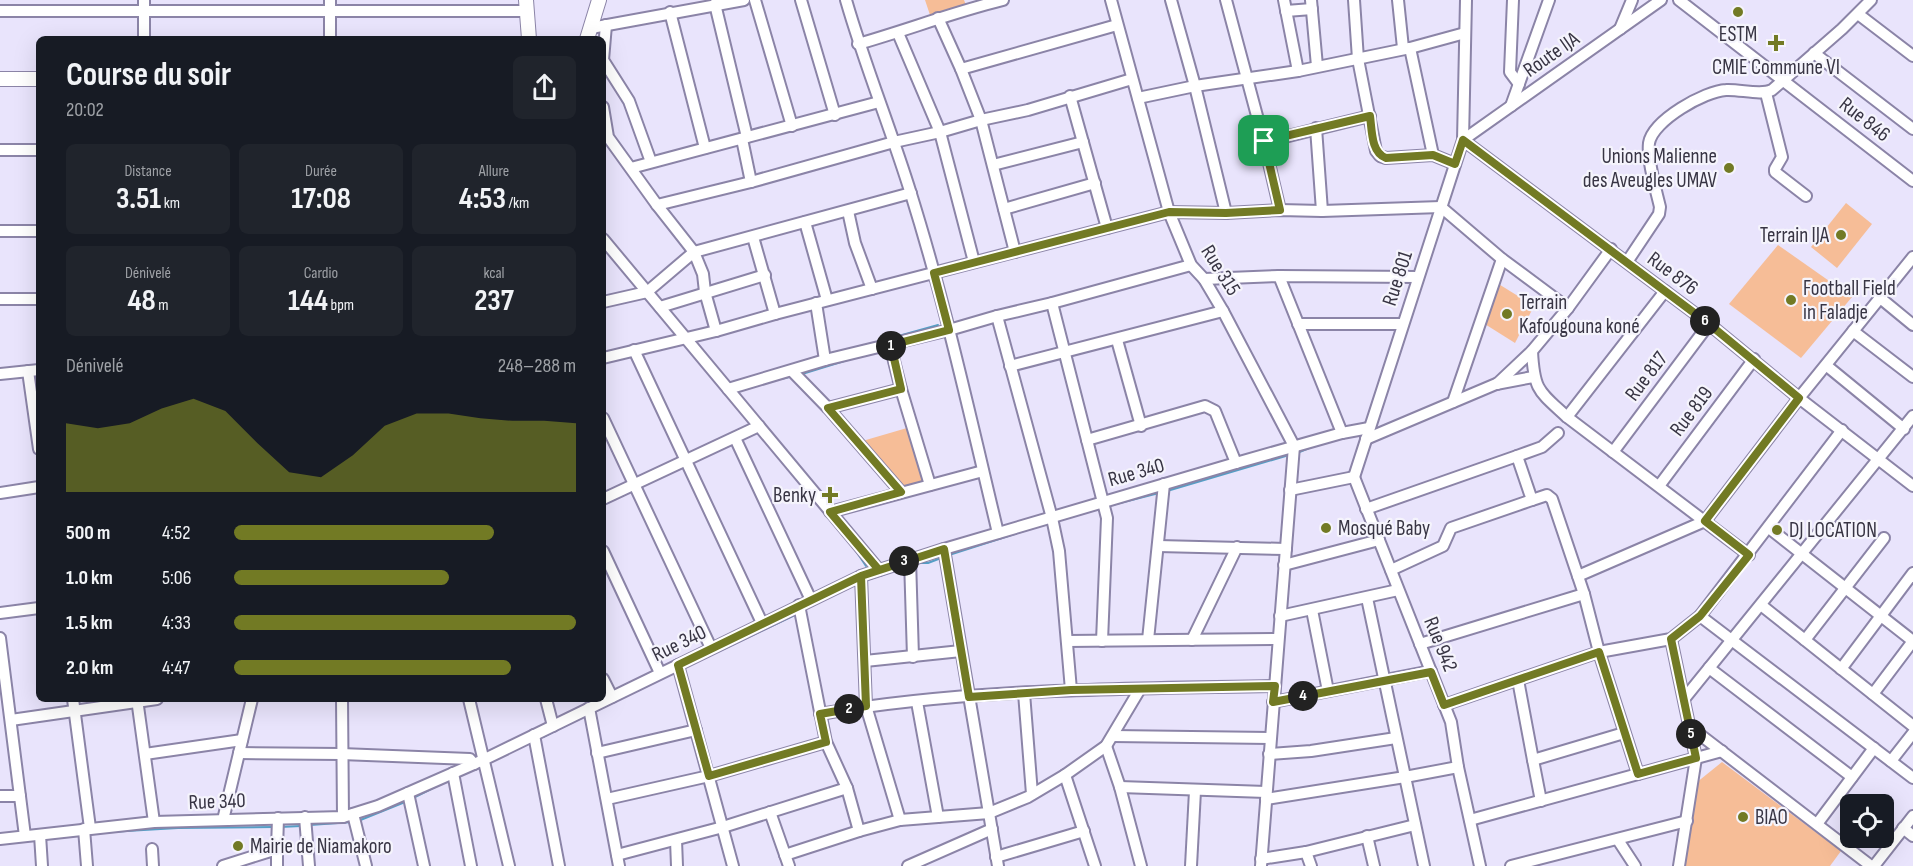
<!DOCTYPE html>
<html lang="fr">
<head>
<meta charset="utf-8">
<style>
	:root { --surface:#171b24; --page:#20242c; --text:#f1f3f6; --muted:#9ea1a6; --accent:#727a24 }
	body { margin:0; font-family:"Sofia Sans Condensed",sans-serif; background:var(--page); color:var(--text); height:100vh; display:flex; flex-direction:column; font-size:22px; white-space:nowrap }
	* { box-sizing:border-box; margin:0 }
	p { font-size:20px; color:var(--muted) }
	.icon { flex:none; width:33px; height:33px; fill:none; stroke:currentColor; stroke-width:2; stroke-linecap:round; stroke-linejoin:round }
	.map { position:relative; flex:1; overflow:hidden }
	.sheet { position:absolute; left:36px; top:36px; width:570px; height:666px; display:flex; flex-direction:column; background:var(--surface); border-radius:9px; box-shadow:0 6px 24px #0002 }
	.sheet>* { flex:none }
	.controls { position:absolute; left:1840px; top:794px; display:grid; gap:12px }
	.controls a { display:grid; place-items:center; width:54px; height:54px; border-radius:9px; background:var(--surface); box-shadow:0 6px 24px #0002; font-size:30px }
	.pin { position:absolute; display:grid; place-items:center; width:51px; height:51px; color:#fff; margin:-26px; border-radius:12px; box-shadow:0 3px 9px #0006 }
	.km { position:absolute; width:30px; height:30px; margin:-15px; border-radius:50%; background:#222; color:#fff; font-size:16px; line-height:30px; text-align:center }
	.round { display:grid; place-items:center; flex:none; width:63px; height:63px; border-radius:9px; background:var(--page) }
	.summary { display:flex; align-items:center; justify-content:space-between; height:102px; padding:0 30px }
	h1 { font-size:33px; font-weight:700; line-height:45px }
	.figures { display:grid; grid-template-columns:repeat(3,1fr); gap:9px; height:102px; padding:6px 30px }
	.figures div { display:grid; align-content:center; border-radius:9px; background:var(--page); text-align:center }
	.figures b { font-size:30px; font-weight:700 }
	.figures small { font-size:16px; font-weight:400 }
	.figures p { font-size:16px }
	.chart { height:168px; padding:12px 30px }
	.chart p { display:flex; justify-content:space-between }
	.chart svg { width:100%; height:108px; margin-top:6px; fill:var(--accent); opacity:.7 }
	ul { padding:0 30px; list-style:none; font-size:20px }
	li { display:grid; grid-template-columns:96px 72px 1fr; align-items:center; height:45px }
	li i { height:15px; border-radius:8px; background:var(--accent) }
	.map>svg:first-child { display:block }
	.green { fill:#f6bd97 }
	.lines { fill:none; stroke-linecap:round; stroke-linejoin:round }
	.stream { stroke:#559ec5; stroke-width:2 }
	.minor-casing { stroke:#8b84a7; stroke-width:14 }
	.major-casing { stroke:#8b84a7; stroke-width:16 }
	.minor { stroke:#fff; stroke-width:10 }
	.major { stroke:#fff; stroke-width:14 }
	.route-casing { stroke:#fff; stroke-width:12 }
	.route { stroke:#727a24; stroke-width:8 }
	.poi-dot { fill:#727a24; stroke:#f5f4fc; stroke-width:2 }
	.labels { text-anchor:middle; stroke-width:4.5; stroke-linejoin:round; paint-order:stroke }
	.poi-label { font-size:21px; fill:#383544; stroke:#f5f4fc; text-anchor:start }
	.street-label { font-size:21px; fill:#383544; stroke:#f5f4fc }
</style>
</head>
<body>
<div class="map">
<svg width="1913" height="866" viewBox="0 0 1913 866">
	<rect width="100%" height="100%" fill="#e9e4fc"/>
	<g class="green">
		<path d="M925 0H964L966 5 930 15Z"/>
		<path d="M1846 203 1872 224 1837 268 1811 247Z"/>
		<path d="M1778 245 1852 297 1801 358 1729 304Z"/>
		<path d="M1497 283 1534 306 1515 343 1480 321Z"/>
		<path d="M907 428 924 481 899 487 859 442Z"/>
		<path d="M1722 762 1841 851 1830 866H1683L1696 783Z"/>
	</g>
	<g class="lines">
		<g class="stream">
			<path d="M877 342 938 325"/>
			<path d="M802 374 854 358"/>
			<path d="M781 379 793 376"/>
			<path d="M1297 453 1314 446"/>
			<path d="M1167 491 1289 455"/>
			<path d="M1112 505 1159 493"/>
			<path d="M856 551 866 566"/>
			<path d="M949 555 1049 523"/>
			<path d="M914 563H928L941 558"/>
			<path d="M864 581 906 567"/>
			<path d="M715 653 797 614"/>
			<path d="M637 691 673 673"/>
			<path d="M594 712 613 702"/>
			<path d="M543 737 587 715"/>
			<path d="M413 798 443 783"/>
			<path d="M358 821 405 802"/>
			<path d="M310 825 352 822"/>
			<path d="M280 827 301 826"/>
			<path d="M109 832 178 828 274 827"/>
		</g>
		<g class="minor-casing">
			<g id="minor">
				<path d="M144 0V39"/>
				<path d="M330 0V39"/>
				<path d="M755 0 792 126"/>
				<path d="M801 0 835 115"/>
				<path d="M846 0C865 66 891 129 911 194 946 306 971 420 998 533"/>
				<path d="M1111 0 1169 212 1191 265 1204 279 1223 311 1294 446 1261 866"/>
				<path d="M1171 0 1195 86 1226 213"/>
				<path d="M1226 0 1264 142 1280 210"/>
				<path d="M1284 0 1298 71"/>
				<path d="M1311 0 1317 66"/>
				<path d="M1354 0 1358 59 1376 151 1380 156 1386 158 1433 155 1455 164"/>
				<path d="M1398 0 1403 48"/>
				<path d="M1513 0 1510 72 1519 84"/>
				<path d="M1679 0 1913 181"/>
				<path d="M715 4 747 137"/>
				<path d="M0 11H525"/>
				<path d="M1286 11 1312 9"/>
				<path d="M670 12 705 148"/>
				<path d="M1858 14 1913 56"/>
				<path d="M938 18 961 69 981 120 1015 252"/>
				<path d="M606 25 603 60 629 101 651 162"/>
				<path d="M591 28 744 0"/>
				<path d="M1620 29 1632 0"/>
				<path d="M898 33 940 132 974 262"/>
				<path d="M858 44C907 30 954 12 1003 0"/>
				<path d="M1410 48 1433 155"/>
				<path d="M1814 53 1913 129"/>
				<path d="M961 69 1117 25"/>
				<path d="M1766 93 1782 157 1775 169V172L1806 196"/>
				<path d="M1070 96 1107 228"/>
				<path d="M1138 98 1195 86 1298 71 1410 48 1465 33"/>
				<path d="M1511 106 1549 0"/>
				<path d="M603 107 608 137 657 205 694 252 703 274 705 292 716 331"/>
				<path d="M1316 128 1322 211"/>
				<path d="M742 139 751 182"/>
				<path d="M1463 140 1709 324 1799 398 1913 486"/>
				<path d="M1463 140 1661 0"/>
				<path d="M1264 142 1370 116"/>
				<path d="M0 150H39"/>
				<path d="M993 165 1083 142"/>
				<path d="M631 168 879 102"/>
				<path d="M657 205 751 182 894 142 940 132 981 120 1028 110 1132 79"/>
				<path d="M1004 209 1095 183"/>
				<path d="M848 211 855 243 872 289"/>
				<path d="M805 222 827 300"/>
				<path d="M0 231H39"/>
				<path d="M753 237 775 314"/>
				<path d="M603 239 879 570"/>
				<path d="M1627 262 1659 214 1660 207C1656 190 1647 160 1649 143 1653 120 1705 91 1726 90 1740 89 1761 96 1772 90L1842 29 1871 0"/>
				<path d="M1279 276 1342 433"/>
				<path d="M1204 279 1279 276 1418 277"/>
				<path d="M1879 297 1913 325"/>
				<path d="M0 299H39"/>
				<path d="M603 302 647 292 694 252 911 193"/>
				<path d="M816 303 825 360"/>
				<path d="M1052 303 1107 518 1102 641"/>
				<path d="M660 307 765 275"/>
				<path d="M997 316 1052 518 1059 551 1071 690"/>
				<path d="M1298 324H1403"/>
				<path d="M1853 331 1913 377"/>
				<path d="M1117 340 1141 426"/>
				<path d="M890 345 901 389 930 485"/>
				<path d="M634 350 762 623"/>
				<path d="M1532 351C1534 391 1539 391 1567 417L1749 555"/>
				<path d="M603 358 716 331 775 314 1169 212 1226 213 1280 210 1322 211 1441 207 1502 259 1568 308"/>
				<path d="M1010 366 1223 311"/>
				<path d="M1827 366 1904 429"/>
				<path d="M28 371 39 449"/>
				<path d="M792 371 828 408 901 492"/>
				<path d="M0 374 39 370"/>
				<path d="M1497 384 1532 351 1568 308 1611 249"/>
				<path d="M728 389 825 360 949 330 997 316 1052 303 1191 265"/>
				<path d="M1453 402 1502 259"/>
				<path d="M828 408 901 389"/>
				<path d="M1567 417 1665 291"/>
				<path d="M603 418 711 648"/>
				<path d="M735 438 811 600"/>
				<path d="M1366 439 1496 384 1533 377"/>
				<path d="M1087 440 1205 406 1215 411 1236 463"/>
				<path d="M1613 452 1709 324"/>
				<path d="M1517 456 1542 447 1558 433"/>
				<path d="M1354 477 1463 140 1466 0"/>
				<path d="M1354 477 1451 722 1458 767 1480 866"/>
				<path d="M1659 486 1754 359"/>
				<path d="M1290 490 1354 477"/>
				<path d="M0 493 39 487"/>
				<path d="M603 499 759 426"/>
				<path d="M1532 500 1547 495 1552 499 1584 594 1599 652 1638 774"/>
				<path d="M1366 509 1517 456 1532 500 1451 528 1443 546 1391 570"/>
				<path d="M830 512 983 471"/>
				<path d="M1769 528 1913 641"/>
				<path d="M1158 546 1286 549"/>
				<path d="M944 549 998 866"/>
				<path d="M603 551 660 673"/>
				<path d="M910 559 913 657"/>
				<path d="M1284 565 1379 540"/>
				<path d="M861 576 866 706 900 820"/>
				<path d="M1578 576 1705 521 1799 398 1913 257"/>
				<path d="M1367 598 1424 866"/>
				<path d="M799 605 826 742 847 788 859 831"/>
				<path d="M1761 605 1913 726"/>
				<path d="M1312 610 1328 691"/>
				<path d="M0 613 39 608"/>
				<path d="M1280 616 1398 590"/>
				<path d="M1700 616 1913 778"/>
				<path d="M0 638 25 836"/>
				<path d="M1671 639 1696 758 1679 866"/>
				<path d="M1148 640 1164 484"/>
				<path d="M1192 640 1237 547"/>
				<path d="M1805 640 1884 538"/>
				<path d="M1067 641 1278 639"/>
				<path d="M1420 644 1584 594"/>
				<path d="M865 661 961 651"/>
				<path d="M678 665 733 866"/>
				<path d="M1709 668 1852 777"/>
				<path d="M1841 669 1913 573"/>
				<path d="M603 679 612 697"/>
				<path d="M1518 680 1533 760"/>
				<path d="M1024 693 1032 794"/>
				<path d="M1873 694 1913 641"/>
				<path d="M73 699 90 828"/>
				<path d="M137 699 154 822"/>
				<path d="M342 699 343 817"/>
				<path d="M469 699 509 866"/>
				<path d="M546 699 553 726"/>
				<path d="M1684 699 1913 416"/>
				<path d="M917 702 938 817"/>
				<path d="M1273 702 1431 671"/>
				<path d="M1444 705 1599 652 1671 639 1700 616 1842 430"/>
				<path d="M589 708 619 866"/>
				<path d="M820 714C970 688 1123 689 1275 686"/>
				<path d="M11 720 157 699"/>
				<path d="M1690 727 1871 866"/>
				<path d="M534 735 559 866"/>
				<path d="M1113 736 1270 738"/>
				<path d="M1106 746 1120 787 1141 866"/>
				<path d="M239 753 341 754 470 759 474 764"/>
				<path d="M597 753 696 730"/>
				<path d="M145 754 242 740"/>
				<path d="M1269 754 1311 751 1396 738"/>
				<path d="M1891 761 1913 733"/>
				<path d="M453 773 471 866"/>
				<path d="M1065 775 1095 866"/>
				<path d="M1120 787 1266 792"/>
				<path d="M408 793 424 866"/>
				<path d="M0 796H20"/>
				<path d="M607 799 709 776 826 742"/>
				<path d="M1266 799 1405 777 1458 767"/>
				<path d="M1541 801 1533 760 1624 733"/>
				<path d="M770 812 789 866"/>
				<path d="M353 814 366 866"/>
				<path d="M305 817 309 866"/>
				<path d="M223 820 252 699"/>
				<path d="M1470 820 1722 751"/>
				<path d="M1817 824 1874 748"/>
				<path d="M1903 828 1913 836"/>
				<path d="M84 829 87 866"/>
				<path d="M40 835 42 866"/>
				<path d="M1367 836 1374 866"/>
				<path d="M0 839 154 822 343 817 378 806 483 760 861 576 944 549 1236 463 1342 433 1369 428"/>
				<path d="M676 840 677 866"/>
				<path d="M1618 840 1635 866"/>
				<path d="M152 849 153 866"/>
				<path d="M277 849 278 818"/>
				<path d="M1306 852 1311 866"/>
				<path d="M617 855 723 827 847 788"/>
				<path d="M785 855 859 831 900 820 989 813 1028 797 1065 775 1106 746 1140 689"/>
				<path d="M996 857 1084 831"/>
				<path d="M1261 859 1306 852 1415 825"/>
				<path d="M223 866 277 849V866"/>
				<path d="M908 866 992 829"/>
				<path d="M1191 866 1195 791"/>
				<path d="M1511 866 1687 821"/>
				<path d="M1874 866 1913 816"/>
			</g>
		</g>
		<g class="major-casing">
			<g id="major">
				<path d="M526 0 529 39"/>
				<path d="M587 39 599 0"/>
				<path d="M0 79H39"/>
			</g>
		</g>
		<use href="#minor" class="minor"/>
		<use href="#major" class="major"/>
	</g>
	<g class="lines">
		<g class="route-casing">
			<path id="route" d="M1264 141 1280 210 1226 213 1169 212 934 273 949 330 891 345 901 389 828 408 901 492 830 512 879 570 861 576 866 706 820 714 826 742 709 776 678 665 861 576 944 549 969 697 1071 690 1275 686 1273 702 1431 672 1444 705 1599 652 1638 774 1696 758 1671 639 1700 616 1749 555 1705 521 1799 398 1709 324 1463 140 1455 164 1433 155 1386 158C1371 153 1372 130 1370 116L1264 141"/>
		</g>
		<use href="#route" class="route"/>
	</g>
	<g class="poi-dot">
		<circle cx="1738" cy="12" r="6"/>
		<path d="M1773 34h6v6h6v6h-6v6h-6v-6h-6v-6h6z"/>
		<circle cx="1729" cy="168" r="6"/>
		<circle cx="1841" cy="235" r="6"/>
		<circle cx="1791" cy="300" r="6"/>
		<circle cx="1507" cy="314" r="6"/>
		<path d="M827 486h6v6h6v6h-6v6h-6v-6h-6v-6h6z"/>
		<circle cx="1326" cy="528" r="6"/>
		<circle cx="1777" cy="530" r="6"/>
		<circle cx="1743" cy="817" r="6"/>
		<circle cx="238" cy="846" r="6"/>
	</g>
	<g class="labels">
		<g class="poi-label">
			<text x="1738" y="41" text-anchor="middle">ESTM</text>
			<text x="1776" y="74" text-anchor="middle">CMIE Commune VI</text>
			<text x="1717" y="163" text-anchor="end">Unions Malienne<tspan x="1717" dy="24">des Aveugles UMAV</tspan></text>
			<text x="1829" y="242" text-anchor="end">Terrain IJA</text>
			<text x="1803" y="295">Football Field<tspan x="1803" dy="24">in Faladje</tspan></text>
			<text x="1519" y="309">Terrain<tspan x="1519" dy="24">Kafougouna koné</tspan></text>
			<text x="816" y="502" text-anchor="end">Benky</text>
			<text x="1338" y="535">Mosqué Baby</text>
			<text x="1789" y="537">DJ LOCATION</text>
			<text x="1755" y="824">BIAO</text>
			<text x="250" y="853">Mairie de Niamakoro</text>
		</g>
		<g class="street-label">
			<text transform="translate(1551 54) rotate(-35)" y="7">Route IJA</text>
			<text transform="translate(1865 119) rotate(38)" y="7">Rue 846</text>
			<text transform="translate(1221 270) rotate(58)" y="7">Rue 315</text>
			<text transform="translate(1673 273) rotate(37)" y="7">Rue 876</text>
			<text transform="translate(1397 278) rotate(-72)" y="7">Rue 801</text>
			<text transform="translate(1646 376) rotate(-53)" y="7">Rue 817</text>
			<text transform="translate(1691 411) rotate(-53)" y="7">Rue 819</text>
			<text transform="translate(1136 472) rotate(-16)" y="7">Rue 340</text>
			<text transform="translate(679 643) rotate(-26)" y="7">Rue 340</text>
			<text transform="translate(1441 644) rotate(68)" y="7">Rue 942</text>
			<text transform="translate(217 801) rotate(-2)" y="7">Rue 340</text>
		</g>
	</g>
</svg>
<div class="controls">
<a><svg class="icon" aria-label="locate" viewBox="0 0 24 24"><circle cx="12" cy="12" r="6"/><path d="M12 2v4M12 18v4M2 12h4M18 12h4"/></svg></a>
</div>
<div class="pin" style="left:1264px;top:141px;background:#1e9e55"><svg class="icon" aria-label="arrive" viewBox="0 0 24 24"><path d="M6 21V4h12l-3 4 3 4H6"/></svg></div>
<b class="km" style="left:891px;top:346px">1</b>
<b class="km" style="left:849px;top:709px">2</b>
<b class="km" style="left:904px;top:561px">3</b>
<b class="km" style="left:1303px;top:696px">4</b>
<b class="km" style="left:1691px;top:734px">5</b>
<b class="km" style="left:1705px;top:321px">6</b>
<section class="sheet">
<div class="summary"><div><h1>Course du soir</h1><p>20:02</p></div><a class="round"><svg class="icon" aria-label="share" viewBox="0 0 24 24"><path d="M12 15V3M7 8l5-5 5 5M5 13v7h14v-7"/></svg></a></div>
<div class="figures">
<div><p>Distance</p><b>3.51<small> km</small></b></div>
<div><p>Durée</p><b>17:08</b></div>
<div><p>Allure</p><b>4:53<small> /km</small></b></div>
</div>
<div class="figures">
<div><p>Dénivelé</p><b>48<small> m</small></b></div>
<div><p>Cardio</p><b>144<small> bpm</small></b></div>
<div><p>kcal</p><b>237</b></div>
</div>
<div class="chart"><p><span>Dénivelé</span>248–288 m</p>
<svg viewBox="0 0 160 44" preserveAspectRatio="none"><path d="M0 44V16L10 18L20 16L30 10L40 6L50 11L60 24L70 36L80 38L90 29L100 17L110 12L120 12L130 14L140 15L150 15L160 16V44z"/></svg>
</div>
<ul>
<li><b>500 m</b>4:52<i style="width:76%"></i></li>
<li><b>1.0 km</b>5:06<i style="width:63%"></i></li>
<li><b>1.5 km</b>4:33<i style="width:100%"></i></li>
<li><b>2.0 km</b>4:47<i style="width:81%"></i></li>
</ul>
</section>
</div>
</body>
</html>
